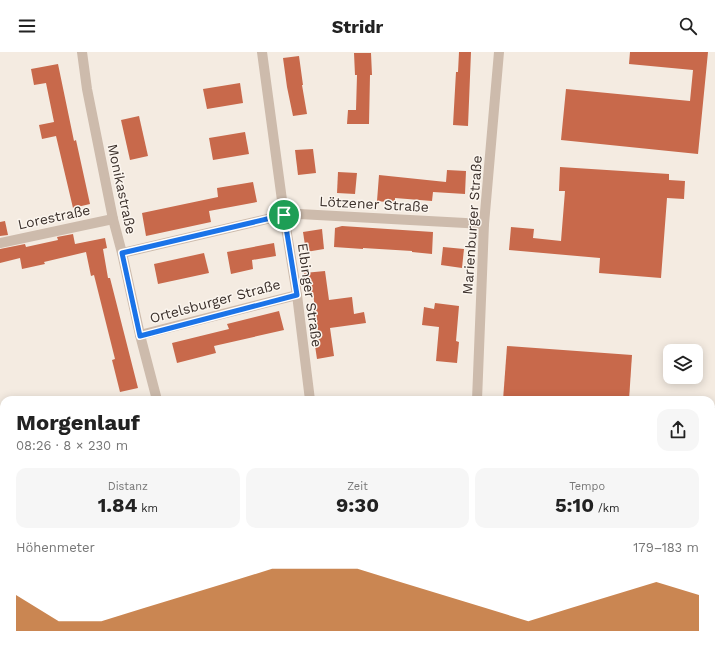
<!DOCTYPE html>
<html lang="de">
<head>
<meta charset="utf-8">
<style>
	:root { --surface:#fff; --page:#f6f6f6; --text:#222; --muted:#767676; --accent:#b45309 }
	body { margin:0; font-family:"Work Sans",sans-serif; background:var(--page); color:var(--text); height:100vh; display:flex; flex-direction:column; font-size:15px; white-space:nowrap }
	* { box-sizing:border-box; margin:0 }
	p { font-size:13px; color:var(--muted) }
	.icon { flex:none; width:22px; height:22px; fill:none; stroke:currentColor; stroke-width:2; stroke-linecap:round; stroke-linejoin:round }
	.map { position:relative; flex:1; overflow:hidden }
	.panel { position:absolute; left:0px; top:344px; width:715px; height:256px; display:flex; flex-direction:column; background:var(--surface); border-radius:12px 12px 0 0; box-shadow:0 2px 10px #0003 }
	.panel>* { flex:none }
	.controls { position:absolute; left:663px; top:292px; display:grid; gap:8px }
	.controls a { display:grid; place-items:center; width:40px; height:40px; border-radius:8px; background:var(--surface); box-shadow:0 2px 10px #0003; font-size:20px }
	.pin { position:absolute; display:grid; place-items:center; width:34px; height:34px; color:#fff; margin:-17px; border:2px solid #fff; border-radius:50%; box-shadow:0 1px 4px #0007 }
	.round { display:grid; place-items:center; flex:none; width:42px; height:42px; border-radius:12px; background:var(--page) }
	.summary { display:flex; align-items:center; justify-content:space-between; height:68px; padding:0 16px }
	h1 { font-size:22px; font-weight:700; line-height:30px }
	.stats { display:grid; grid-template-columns:repeat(3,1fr); gap:6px; height:68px; padding:4px 16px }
	.stats div { display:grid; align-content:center; border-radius:10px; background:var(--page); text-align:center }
	.stats b { font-size:20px; font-weight:700 }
	.stats small { font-size:11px; font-weight:400 }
	.stats p { font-size:11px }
	.chart { height:112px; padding:8px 16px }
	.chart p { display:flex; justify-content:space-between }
	.chart svg { width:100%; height:72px; margin-top:4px; fill:var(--accent); opacity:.7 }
	header { display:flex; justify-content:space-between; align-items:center; height:52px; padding:0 16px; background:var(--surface); font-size:18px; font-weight:700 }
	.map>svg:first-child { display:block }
	.building { fill:#c8694b }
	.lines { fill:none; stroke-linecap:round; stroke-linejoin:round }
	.service { stroke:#cdbbac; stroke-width:7 }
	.minor { stroke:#cdbbac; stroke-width:10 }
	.rail-casing { stroke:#3b302b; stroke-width:4.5 }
	.rail { stroke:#fbf5ee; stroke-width:3; stroke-dasharray:9; stroke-linecap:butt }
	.route-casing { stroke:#fff; stroke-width:8 }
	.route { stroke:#1a73e8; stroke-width:5 }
	.labels { text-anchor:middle; stroke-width:3; stroke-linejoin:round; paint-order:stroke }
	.street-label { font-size:14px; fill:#3b302b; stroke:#fbf5ee }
</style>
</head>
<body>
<header><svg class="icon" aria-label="menu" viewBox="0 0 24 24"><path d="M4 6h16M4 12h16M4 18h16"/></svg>Stridr<svg class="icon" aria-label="search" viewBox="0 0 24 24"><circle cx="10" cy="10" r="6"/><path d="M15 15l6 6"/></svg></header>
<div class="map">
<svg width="715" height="600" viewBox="0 0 715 600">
	<rect width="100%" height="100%" fill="#f4ebe1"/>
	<g class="building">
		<path d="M459 0H471L468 74 453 73 456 20H458Z"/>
		<path d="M630 0H708L698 102 561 88 566 37 690 49 693 18 629 12Z"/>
		<path d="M354 1H371L372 23H370L369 72H347L348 58H356L357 23H355Z"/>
		<path d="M299 4 303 33H302L307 62 293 64 287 35 283 6Z"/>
		<path d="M58 12 74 89 76 88 90 152 73 156 56 84 42 87 39 73 54 70 46 31 34 33 31 17Z"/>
		<path d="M240 31 243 51 207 57 203 37Z"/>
		<path d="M139 64 148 104 130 108 121 68Z"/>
		<path d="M245 80 249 102 213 108 209 86Z"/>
		<path d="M313 97 316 121 298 123 295 98Z"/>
		<path d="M560 115 669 122V128L685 129 684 147 667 146 661 226 599 221 600 206 509 198 511 175 534 177 533 186 561 189 565 139H559Z"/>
		<path d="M447 118 466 119 465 142 433 140 432 149 395 146V151L377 149 379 123 446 130Z"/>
		<path d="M338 120 357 121 355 142 337 141Z"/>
		<path d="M253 130 257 150 209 159 211 170 146 184 142 161 218 145 217 136Z"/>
		<path d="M5 169 8 183 0 184V170Z"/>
		<path d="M342 174 433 180 432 202 412 200V199L363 196V197L334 195 335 176Z"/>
		<path d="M322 177 324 197 306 200 303 180Z"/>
		<path d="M73 182 75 192 105 186 107 196 103 197 108 226H110L138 336 120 340 112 308 115 307 94 223 91 224 86 200 44 210 45 212 22 217 20 206 0 211V197L25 192 26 195 58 188 57 185Z"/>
		<path d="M274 191 276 204 252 208 253 217 231 222 227 200Z"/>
		<path d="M443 195 464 197 462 216 441 213Z"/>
		<path d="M204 201 209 221 158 232 154 212Z"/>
		<path d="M325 219 329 248 352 245 354 262 364 260 366 271 330 276 334 304 317 307 314 287H319L313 241 307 242 304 221Z"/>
		<path d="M435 251 459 254 456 289 459 290 457 311 436 309 439 275 422 273 424 255 434 257Z"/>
		<path d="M279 259 284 278 214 294 216 301 177 311 172 291 229 277 227 272Z"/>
		<path d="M507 294 632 303 629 348H503Z"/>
	</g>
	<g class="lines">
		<g class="service">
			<path d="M0 439 4 438"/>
			<path d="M0 468 4 487"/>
		</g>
		<g class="minor">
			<path d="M82 0 87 37 113 167 122 201 140 283 157 348"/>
			<path d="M262 0 284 163 297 243 310 348"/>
			<path d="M0 191 113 167"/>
			<path d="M122 201 284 163 299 162 484 172"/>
			<path d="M140 283 297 243"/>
			<path d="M477 348 484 172 499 0"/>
			<path d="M0 503 4 498"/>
			<path d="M217 596 218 600"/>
			<path d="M410 596 411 600"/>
			<path d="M460 600 461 596"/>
		</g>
		<g class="rail-casing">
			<g id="rail">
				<path d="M712 412 715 464"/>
				<path d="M711 416 715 357"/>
				<path d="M699 600V596"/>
			</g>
		</g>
		<use href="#rail" class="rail"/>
	</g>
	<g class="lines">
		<g class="route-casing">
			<path id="route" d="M284 163 297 243 140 284 122 201Z"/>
		</g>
		<use href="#route" class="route"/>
	</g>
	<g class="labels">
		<g class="street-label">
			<text transform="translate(122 137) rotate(78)" y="5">Monikastraße</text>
			<text transform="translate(374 152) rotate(3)" y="5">Lötzener Straße</text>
			<text transform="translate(54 165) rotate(-12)" y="5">Lorestraße</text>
			<text transform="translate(472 173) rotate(-86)" y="5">Marienburger Straße</text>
			<text transform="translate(310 243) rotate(82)" y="5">Elbinger Straße</text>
			<text transform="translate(215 249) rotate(-15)" y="5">Ortelsburger Straße</text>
		</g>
	</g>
</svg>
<div class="controls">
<a><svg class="icon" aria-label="layers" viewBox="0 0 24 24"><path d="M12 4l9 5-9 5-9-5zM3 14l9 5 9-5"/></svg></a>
</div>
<div class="pin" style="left:284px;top:163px;background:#1e9e55"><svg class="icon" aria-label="arrive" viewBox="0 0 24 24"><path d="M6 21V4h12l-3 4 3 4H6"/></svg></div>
<section class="panel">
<div class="summary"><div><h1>Morgenlauf</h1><p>08:26 · 8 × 230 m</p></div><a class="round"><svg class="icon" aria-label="share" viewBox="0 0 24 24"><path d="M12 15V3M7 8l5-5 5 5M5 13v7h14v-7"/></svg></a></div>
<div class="stats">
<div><p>Distanz</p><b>1.84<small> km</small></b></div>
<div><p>Zeit</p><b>9:30</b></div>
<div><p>Tempo</p><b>5:10<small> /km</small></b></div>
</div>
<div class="chart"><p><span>Höhenmeter</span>179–183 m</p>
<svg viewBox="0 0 160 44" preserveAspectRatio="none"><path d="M0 44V22L10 38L20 38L30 30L40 22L50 14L60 6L70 6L80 6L90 14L100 22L110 30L120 38L130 30L140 22L150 14L160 22V44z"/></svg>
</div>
</section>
</div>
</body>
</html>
